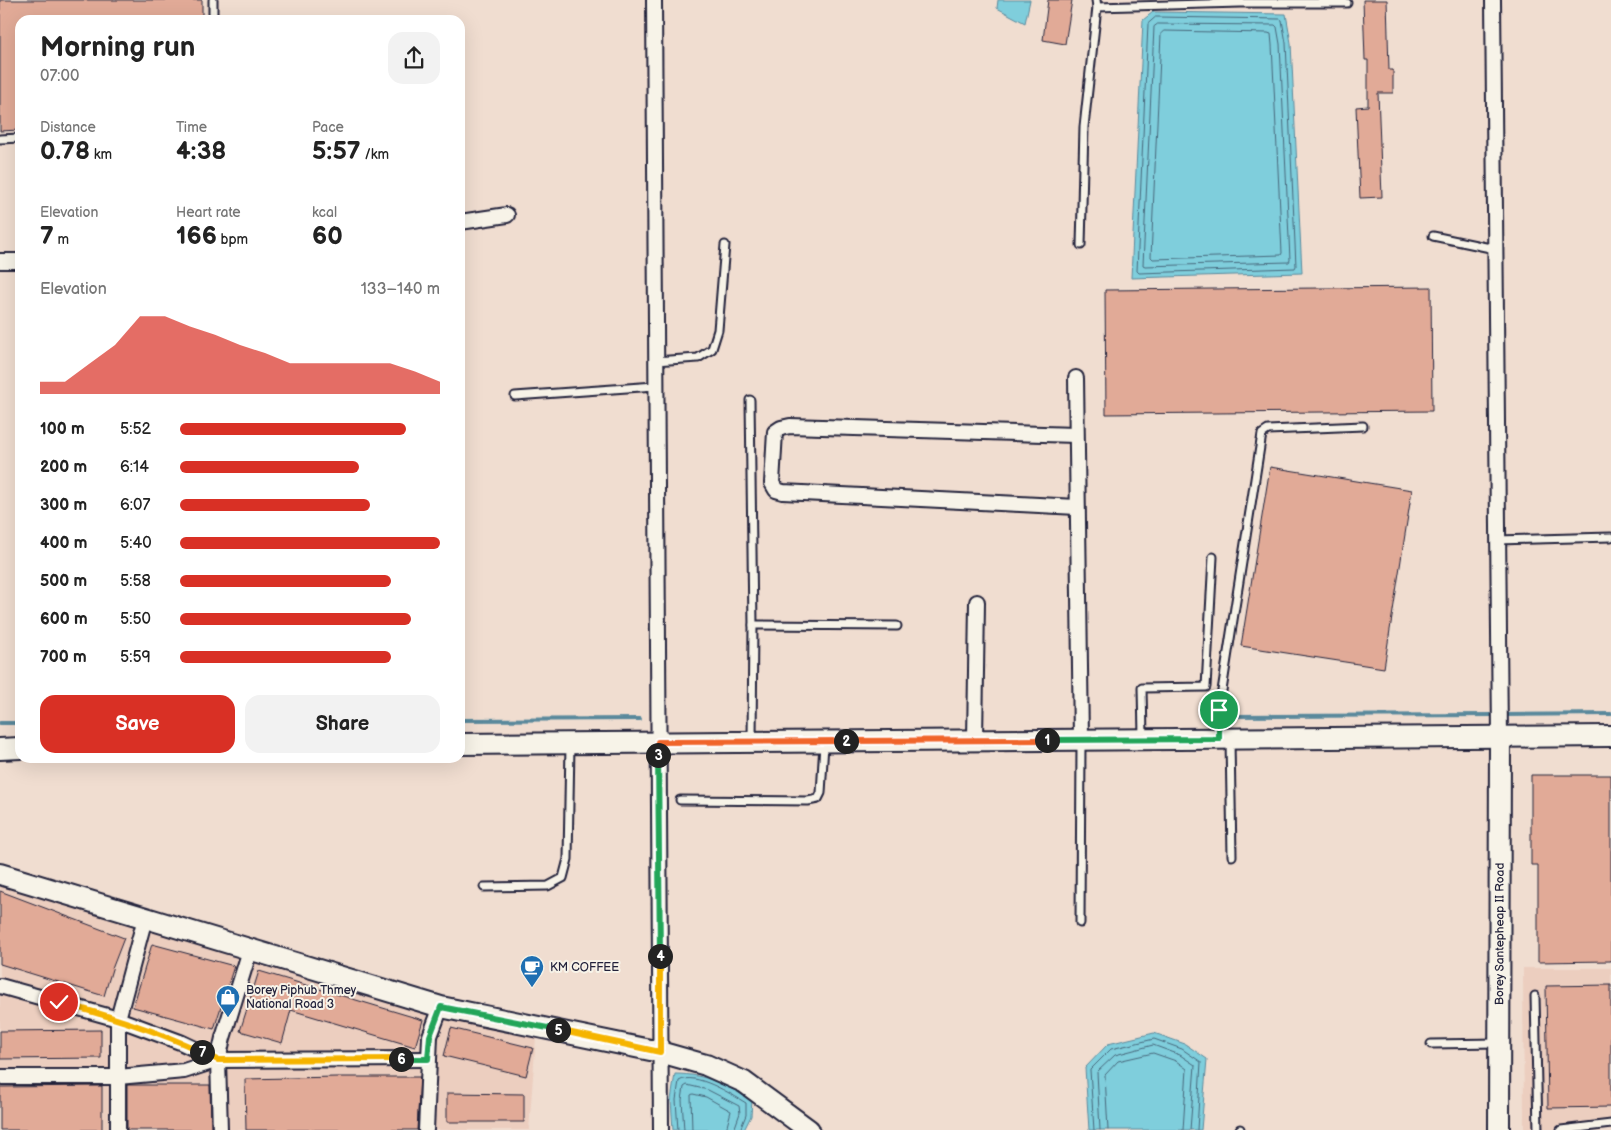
<!DOCTYPE html>
<html lang="en">
<head>
<meta charset="utf-8">
<style>
	:root { --surface:#fff; --page:#f2f2f2; --text:#222; --muted:#767676; --accent:#d93025 }
	body { margin:0; font-family:"Balsamiq Sans",sans-serif; background:var(--page); color:var(--text); height:100vh; display:flex; flex-direction:column; font-size:19px; white-space:nowrap }
	* { box-sizing:border-box; margin:0 }
	p { font-size:16px; color:var(--muted) }
	.icon { flex:none; width:28px; height:28px; fill:none; stroke:currentColor; stroke-width:2; stroke-linecap:round; stroke-linejoin:round }
	.map { position:relative; flex:1; overflow:hidden }
	.drawer { position:absolute; left:15px; top:15px; width:450px; height:748px; display:flex; flex-direction:column; background:var(--surface); border-radius:15px; box-shadow:0 5px 20px #0002 }
	.drawer>* { flex:none }
	.pin { position:absolute; display:grid; place-items:center; width:42px; height:42px; color:#fff; margin:-21px; border:2px solid #fff; border-radius:50%; box-shadow:0 1px 5px #0007 }
	.km { position:absolute; width:25px; height:25px; margin:-12px; border-radius:50%; background:#222; color:#fff; font-size:14px; line-height:25px; text-align:center }
	.round { display:grid; place-items:center; flex:none; width:52px; height:52px; border-radius:15px; background:var(--page) }
	.summary { display:flex; align-items:center; justify-content:space-between; height:85px; padding:0 25px }
	h1 { font-size:28px; font-weight:600; line-height:38px }
	.figures { display:grid; grid-template-columns:repeat(3,1fr); gap:8px; height:85px; padding:5px 25px }
	.figures div { display:grid; align-content:center }
	.figures b { font-size:25px; font-weight:600 }
	.figures small { font-size:14px; font-weight:400 }
	.figures p { font-size:14px }
	.chart { height:140px; padding:10px 25px }
	.chart p { display:flex; justify-content:space-between }
	.chart svg { width:100%; height:90px; margin-top:5px; fill:var(--accent); opacity:.7 }
	.primary-button { display:flex; gap:10px; margin-top:auto; padding:10px 25px }
	.primary-button a { flex:1; height:58px; border-radius:15px; background:var(--accent); color:#fff; font-size:20px; font-weight:600; line-height:58px; text-align:center }
	.primary-button a+a { background:var(--page); color:var(--text) }
	ul { padding:0 25px; list-style:none; font-size:16px }
	li { display:grid; grid-template-columns:80px 60px 1fr; align-items:center; height:38px }
	li i { height:12px; border-radius:6px; background:var(--accent) }
	.map>svg:first-child { display:block }
	.built { fill:#eccebf }
	.water { fill:#7fcedc; stroke:#5a899c }
	.lines { fill:none; stroke-linecap:round; stroke-linejoin:round }
	.shore { stroke:#47677b; stroke-width:1 }
	.stream { stroke:#5a899c; stroke-width:4 }
	.building { fill:#e1aa97; stroke:#22223b }
	.lane-casing { stroke:#22223b; stroke-width:11 }
	.street-casing { stroke:#22223b; stroke-width:18 }
	.secondary-casing { stroke:#22223b; stroke-width:24 }
	.lane { stroke:#f7f3e8; stroke-width:7 }
	.street { stroke:#f7f3e8; stroke-width:14 }
	.secondary { stroke:#f7f3e8; stroke-width:20 }
	.split-1-casing { stroke:#fff; stroke-width:10 }
	.split-2-casing { stroke:#fff; stroke-width:10 }
	.split-3-casing { stroke:#fff; stroke-width:10 }
	.split-4-casing { stroke:#fff; stroke-width:10 }
	.split-5-casing { stroke:#fff; stroke-width:10 }
	.split-6-casing { stroke:#fff; stroke-width:10 }
	.split-7-casing { stroke:#fff; stroke-width:10 }
	.split-8-casing { stroke:#fff; stroke-width:10 }
	.split-1 { stroke:#22a559; stroke-width:6 }
	.split-2 { stroke:#f0652b; stroke-width:6 }
	.split-3 { stroke:#f0652b; stroke-width:6 }
	.split-4 { stroke:#22a559; stroke-width:6 }
	.split-5 { stroke:#f5b400; stroke-width:6 }
	.split-6 { stroke:#22a559; stroke-width:6 }
	.split-7 { stroke:#f5b400; stroke-width:6 }
	.split-8 { stroke:#f5b400; stroke-width:6 }
	.labels { text-anchor:middle; stroke-width:4; stroke-linejoin:round; paint-order:stroke }
	.street-label { font-size:12px; fill:#22223b; stroke:#f7f3e8 }
	.poi-label { font-size:12px; fill:#22223b; stroke:#f7f3e8; text-anchor:start }
</style>
</head>
<body>
<div class="map">
<svg width="1611" height="1130" viewBox="0 0 1611 1130">
	<rect width="100%" height="100%" fill="#f0ddd0"/>
	<filter id="ink" filterUnits="userSpaceOnUse"><feTurbulence type="fractalNoise" baseFrequency=".02" numOctaves="2"/><feDisplacementMap in="SourceGraphic" scale="10" xChannelSelector="R" yChannelSelector="G"/><feConvolveMatrix kernelMatrix="1 2 1 2 8 2 1 2 1" color-interpolation-filters="sRGB"/></filter>
	<g filter="url(#ink)">
		<g class="built">
			<path d="M0 884 376 1000 536 1037 529 1130H0Z"/>
			<path d="M1523 968H1611V1130H1524Z"/>
		</g>
		<g class="water">
			<path d="M998 0H1030L1025 23 997 8Z"/>
			<path d="M1153 12 1286 14 1291 43 1302 273 1131 278 1143 20Z"/>
			<path d="M1154 1033 1185 1044 1207 1059 1201 1130H1089L1085 1068 1108 1044Z"/>
			<path d="M675 1074C708 1074 724 1085 752 1100L751 1116 744 1130H673L671 1100Z"/>
		</g>
		<g class="lines">
			<g class="shore">
				<path d="M1156 17 1280 19 1282 20 1286 43 1296 266 1295 268 1139 273 1137 271 1148 24Z"/>
				<path d="M1158 24 1275 25 1277 27 1280 44 1290 260 1289 262 1145 266 1143 265 1154 27Z"/>
				<path d="M1164 31 1268 33 1271 34 1272 45 1282 253 1281 255 1153 259 1151 257 1161 34Z"/>
				<path d="M678 1130 676 1100 679 1081C695 1071 731 1094 746 1103V1115L740 1130"/>
				<path d="M684 1130 682 1100 684 1087 687 1085 708 1090 739 1106 740 1113 734 1130"/>
				<path d="M692 1130 691 1095 693 1094 706 1097 731 1111 726 1130"/>
				<path d="M1094 1130 1090 1070 1111 1049 1154 1039 1182 1049 1201 1062 1197 1130"/>
				<path d="M1100 1130 1097 1072 1115 1055 1153 1045 1180 1055 1195 1065 1190 1130"/>
				<path d="M1108 1130 1105 1075 1118 1061 1153 1053 1176 1061 1187 1069 1183 1130"/>
			</g>
			<g class="stream">
				<path d="M1503 715 1611 714"/>
				<path d="M1231 716 1496 715"/>
				<path d="M460 720 640 719"/>
				<path d="M0 723H20"/>
			</g>
		</g>
		<g class="building">
			<path d="M0 0H202V20H20V130L0 131Z"/>
			<path d="M1048 0H1072L1065 44 1043 40Z"/>
			<path d="M1363 0H1387L1389 70H1393V93H1378L1382 197 1360 198 1356 107 1368 106V60H1365Z"/>
			<path d="M1431 287 1432 411 1106 414 1105 290Z"/>
			<path d="M1270 467 1412 490 1384 668 1241 646Z"/>
			<path d="M1531 775H1611V961L1538 962V865H1531Z"/>
			<path d="M0 891 124 938 112 969 104 996 0 964Z"/>
			<path d="M152 944 234 966 214 1029 133 1007Z"/>
			<path d="M259 971 423 1020 415 1047 291 1010 282 1043 240 1031Z"/>
			<path d="M1611 985V1107L1548 1108 1546 986Z"/>
			<path d="M451 1028 533 1048 526 1076 444 1056Z"/>
			<path d="M101 1030V1058L0 1059V1031Z"/>
			<path d="M336 1077H420L417 1130H246L245 1079Z"/>
			<path d="M127 1085H210L211 1130H127Z"/>
			<path d="M102 1086V1130H0V1087Z"/>
			<path d="M447 1093 524 1094V1122H447Z"/>
		</g>
		<g class="lines">
			<g class="lane-casing">
				<g id="lane">
					<path d="M213 0V20"/>
					<path d="M1097 7 1240 3H1347"/>
					<path d="M0 139 20 138"/>
					<path d="M1433 236 1495 249"/>
					<path d="M1081 245 1084 127 1097 7 1096 0"/>
					<path d="M655 361 698 358 712 349 718 330 725 245"/>
					<path d="M515 396 655 386"/>
					<path d="M750 400 753 625 752 740"/>
					<path d="M1498 540 1611 537"/>
					<path d="M753 625 897 626"/>
					<path d="M1143 736 1142 688 1206 687 1213 557"/>
					<path d="M1219 736V710L1262 434 1268 430 1363 426"/>
					<path d="M1230 741 1232 856"/>
					<path d="M680 800 808 801 818 799 821 793 824 744"/>
					<path d="M484 887 548 886 563 878 568 859 570 745"/>
					<path d="M1080 923 1081 742"/>
					<path d="M1535 996 1538 1130"/>
					<path d="M1431 1044 1498 1043"/>
					<path d="M1240 1129V1130"/>
					<path d="M1561 1130 1611 1124"/>
				</g>
			</g>
			<g class="street-casing">
				<g id="street">
					<path d="M654 0 661 1130"/>
					<path d="M1493 0 1500 737"/>
					<path d="M460 222 507 215"/>
					<path d="M0 261H20"/>
					<path d="M1076 378 1081 739"/>
					<path d="M1076 435 790 426 781 428 775 432 772 483 776 490 783 492 1077 507"/>
					<path d="M975 740 977 602"/>
					<path d="M0 986 118 1019 180 1042 218 1060 428 1059"/>
					<path d="M0 1077H118L184 1071 218 1060"/>
					<path d="M118 1130V1019L145 918"/>
					<path d="M220 1130 218 1060 223 1038 250 950"/>
					<path d="M426 1130 430 1036 441 1007"/>
				</g>
			</g>
			<g class="secondary-casing">
				<g id="secondary">
					<path d="M460 744 1611 736"/>
					<path d="M0 749 20 748"/>
					<path d="M0 874 441 1007 660 1052 706 1065 744 1082 809 1130"/>
					<path id="s1" d="M1499 1130 1500 737"/>
				</g>
			</g>
			<use href="#lane" class="lane"/>
			<use href="#street" class="street"/>
			<use href="#secondary" class="secondary"/>
		</g>
	</g>
	<g class="lines" filter="url(#ink)">
		<g class="split-1-casing">
			<path id="split-1" d="M1047 740 1219 739V710"/>
		</g>
		<g class="split-2-casing">
			<path id="split-2" d="M846 741 1047 740"/>
		</g>
		<g class="split-3-casing">
			<path id="split-3" d="M658 755V742L846 741"/>
		</g>
		<g class="split-4-casing">
			<path id="split-4" d="M658 755 660 956"/>
		</g>
		<g class="split-5-casing">
			<path id="split-5" d="M558 1030 660 1052V956"/>
		</g>
		<g class="split-6-casing">
			<path id="split-6" d="M401 1059H428L430 1036 441 1007 558 1030"/>
		</g>
		<g class="split-7-casing">
			<path id="split-7" d="M202 1052 218 1060 401 1059"/>
		</g>
		<g class="split-8-casing">
			<path id="split-8" d="M59 1002C108 1016 156 1030 202 1052"/>
		</g>
		<use href="#split-1" class="split-1"/>
		<use href="#split-2" class="split-2"/>
		<use href="#split-3" class="split-3"/>
		<use href="#split-4" class="split-4"/>
		<use href="#split-5" class="split-5"/>
		<use href="#split-6" class="split-6"/>
		<use href="#split-7" class="split-7"/>
		<use href="#split-8" class="split-8"/>
	</g>
	<defs>
		<g id="cafe-pin" transform="scale(1.25)"><path d="M0 17L-7.5 6A9.5 9.5 0 1 1 7.5 6Z" fill="#1f6fb2" stroke="#f7f3e8"/><path d="M-5.5-4.5H6V0H3Q3 3.5 0 3.5H-2.5Q-5.5 3.5-5.5 0ZM3-3.2v2h1.7v-2ZM-6 4.5H4V6H-6Z" fill="#fff"/></g>
		<g id="shop-pin" transform="scale(1.25)"><path d="M0 17L-7.5 6A9.5 9.5 0 1 1 7.5 6Z" fill="#1f6fb2" stroke="#f7f3e8"/><path d="M-5-2.5h2.3a2.7 3.5 0 0 1 5.4 0H5L5.5 6h-11ZM-1.5-2.5h3a1.5 2.3 0 0 0-3 0Z" fill="#fff"/></g>
	</defs>
	<g fill-rule="evenodd">
		<use href="#cafe-pin" x="532" y="967"/>
		<use href="#shop-pin" x="228" y="997"/>
	</g>
	<g class="labels">
		<g class="street-label">
			<text dy="4" stroke="none"><textPath href="#s1" startOffset="196">Borey Santepheap II Road</textPath></text>
		</g>
		<g class="poi-label">
			<text x="550" y="971">KM COFFEE</text>
			<text x="246" y="994">Borey Piphub Thmey<tspan x="246" dy="14">National Road 3</tspan></text>
		</g>
	</g>
</svg>
<div class="pin" style="left:1219px;top:710px;background:#1e9e55"><svg class="icon" aria-label="arrive" viewBox="0 0 24 24"><path d="M6 21V4h12l-3 4 3 4H6"/></svg></div>
<div class="pin" style="left:59px;top:1002px;background:#d93025"><svg class="icon" aria-label="check" viewBox="0 0 24 24"><path d="M5 12l5 5 9-10"/></svg></div>
<b class="km" style="left:1047px;top:740px">1</b>
<b class="km" style="left:846px;top:741px">2</b>
<b class="km" style="left:658px;top:755px">3</b>
<b class="km" style="left:660px;top:956px">4</b>
<b class="km" style="left:558px;top:1030px">5</b>
<b class="km" style="left:401px;top:1059px">6</b>
<b class="km" style="left:202px;top:1052px">7</b>
<section class="drawer">
<div class="summary"><div><h1>Morning run</h1><p>07:00</p></div><a class="round"><svg class="icon" aria-label="share" viewBox="0 0 24 24"><path d="M12 15V3M7 8l5-5 5 5M5 13v7h14v-7"/></svg></a></div>
<div class="figures">
<div><p>Distance</p><b>0.78<small> km</small></b></div>
<div><p>Time</p><b>4:38</b></div>
<div><p>Pace</p><b>5:57<small> /km</small></b></div>
</div>
<div class="figures">
<div><p>Elevation</p><b>7<small> m</small></b></div>
<div><p>Heart rate</p><b>166<small> bpm</small></b></div>
<div><p>kcal</p><b>60</b></div>
</div>
<div class="chart"><p><span>Elevation</span>133–140 m</p>
<svg viewBox="0 0 160 44" preserveAspectRatio="none"><path d="M0 44V38L10 38L20 29L30 20L40 6L50 6L60 11L70 15L80 20L90 24L100 29L110 29L120 29L130 29L140 29L150 33L160 38V44z"/></svg>
</div>
<ul>
<li><b>100 m</b>5:52<i style="width:87%"></i></li>
<li><b>200 m</b>6:14<i style="width:69%"></i></li>
<li><b>300 m</b>6:07<i style="width:73%"></i></li>
<li><b>400 m</b>5:40<i style="width:100%"></i></li>
<li><b>500 m</b>5:58<i style="width:81%"></i></li>
<li><b>600 m</b>5:50<i style="width:89%"></i></li>
<li><b>700 m</b>5:59<i style="width:81%"></i></li>
</ul>
<div class="primary-button"><a>Save</a><a>Share</a></div>
</section>
</div>
</body>
</html>
